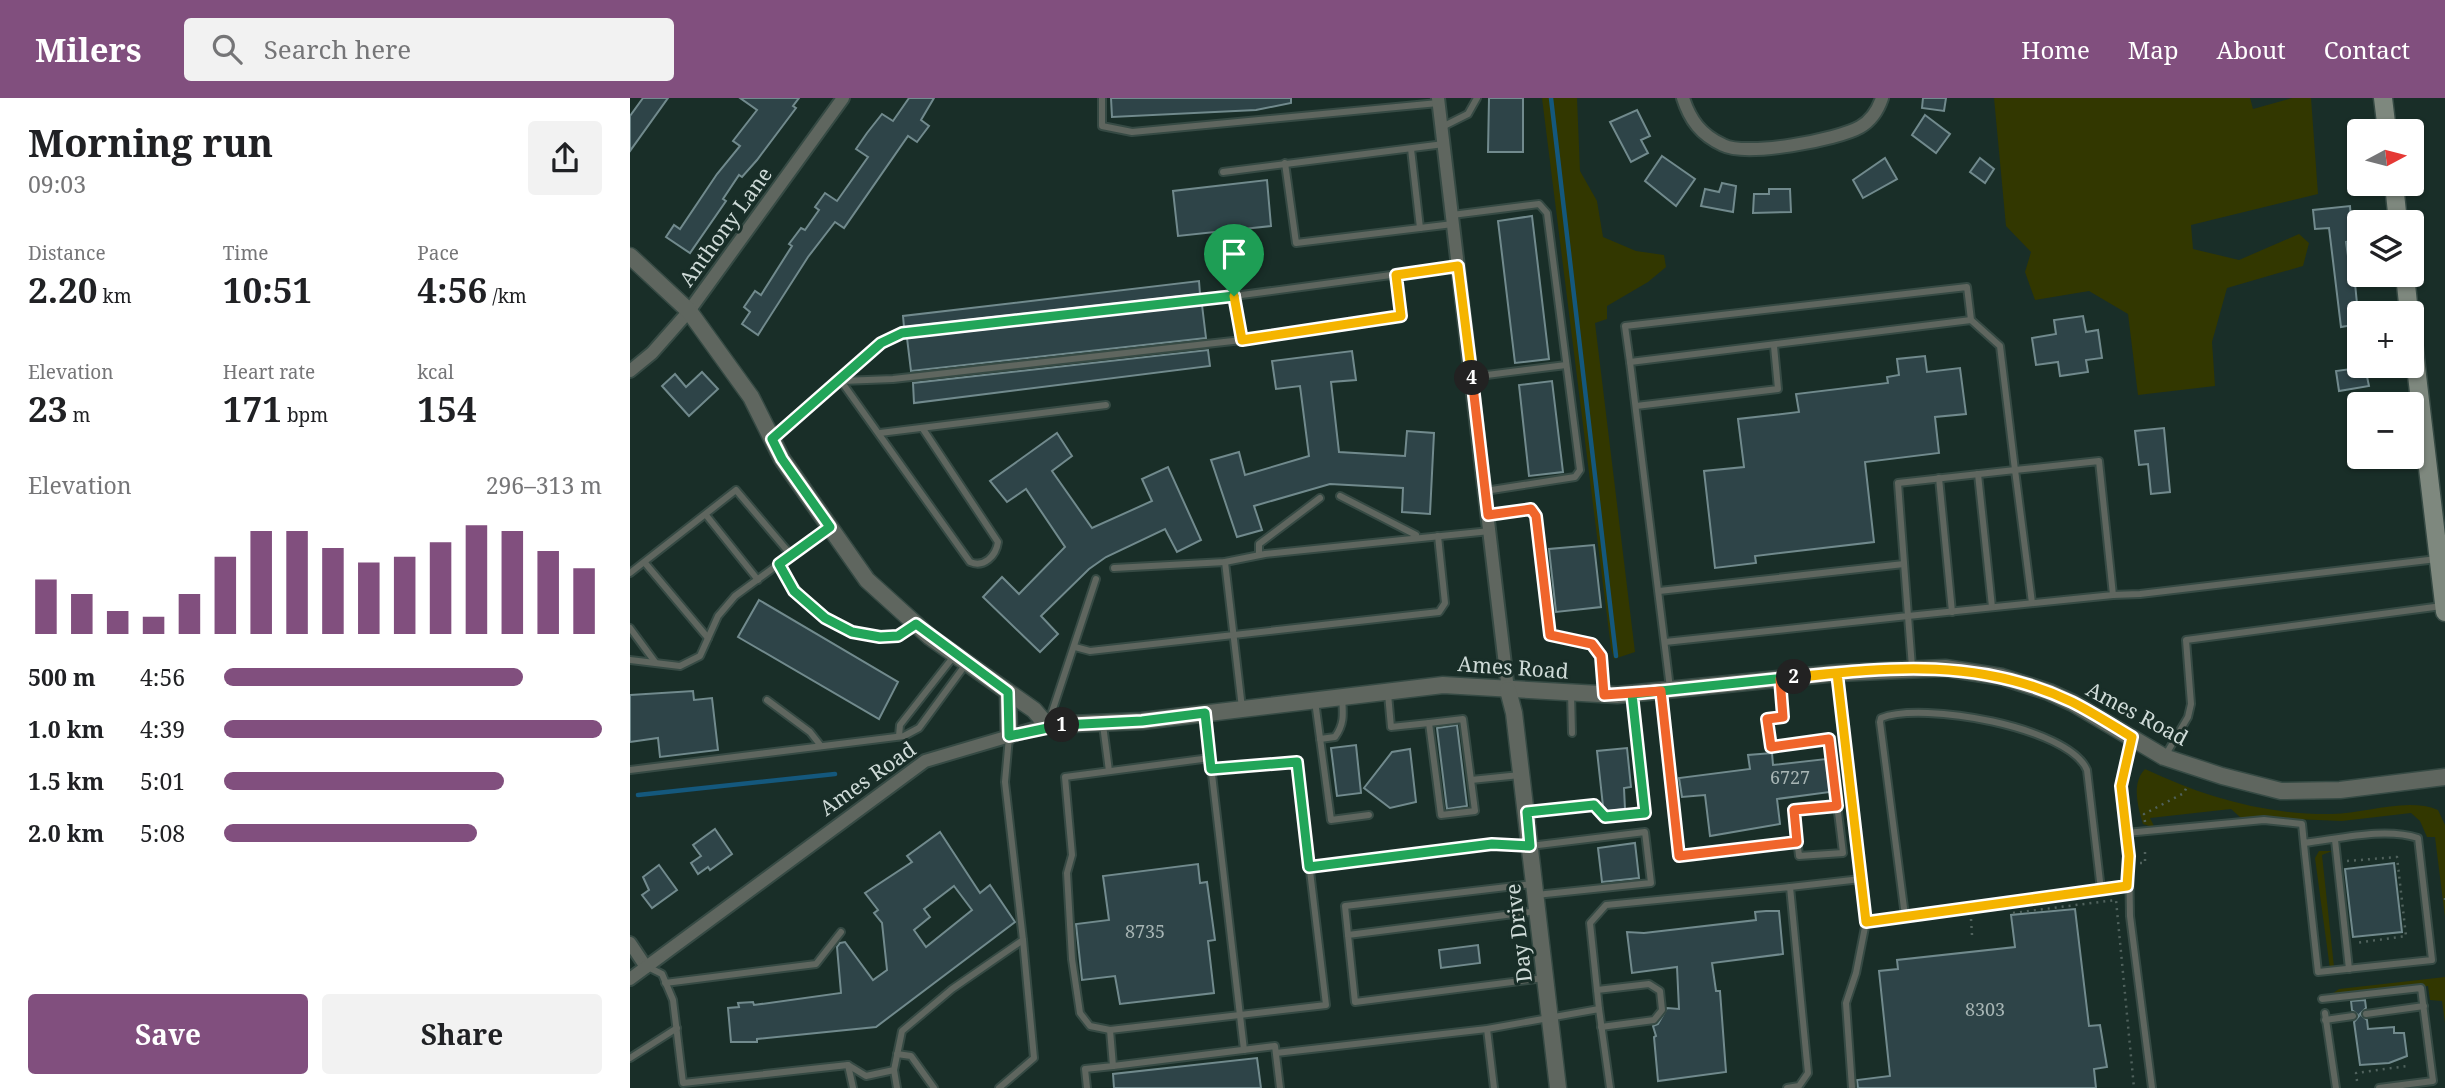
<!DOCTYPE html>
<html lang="en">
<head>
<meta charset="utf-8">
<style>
	:root { --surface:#fff; --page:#f2f2f2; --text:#202124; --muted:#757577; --accent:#814f7e }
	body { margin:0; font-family:"Noto Serif",serif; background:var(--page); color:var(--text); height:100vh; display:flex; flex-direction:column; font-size:26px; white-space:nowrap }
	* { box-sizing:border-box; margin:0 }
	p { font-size:23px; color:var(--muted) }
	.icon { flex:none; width:38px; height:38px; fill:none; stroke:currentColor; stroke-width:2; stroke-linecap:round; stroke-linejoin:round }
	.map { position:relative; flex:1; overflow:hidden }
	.side { display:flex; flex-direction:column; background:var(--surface); width:630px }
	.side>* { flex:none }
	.needle { width:46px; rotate:83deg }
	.controls { position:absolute; left:1717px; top:21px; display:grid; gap:14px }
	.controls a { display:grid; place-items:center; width:77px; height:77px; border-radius:7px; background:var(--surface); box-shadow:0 2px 5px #0004; font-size:35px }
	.pin { position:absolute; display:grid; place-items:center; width:60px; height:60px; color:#fff; margin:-72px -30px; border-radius:50% 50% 50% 0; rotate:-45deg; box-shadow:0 0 7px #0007 }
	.pin .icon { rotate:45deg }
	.km { position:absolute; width:35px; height:35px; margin:-18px; border-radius:50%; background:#222; color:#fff; font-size:19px; line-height:35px; text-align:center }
	.round { display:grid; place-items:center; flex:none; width:74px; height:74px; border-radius:7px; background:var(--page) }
	.overview { display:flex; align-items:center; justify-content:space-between; height:119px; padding:0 28px }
	h1 { font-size:38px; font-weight:700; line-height:52px }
	.metrics { display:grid; grid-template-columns:repeat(3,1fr); gap:10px; height:119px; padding:7px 28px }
	.metrics div { display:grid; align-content:center }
	.metrics b { font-size:35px; font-weight:700 }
	.metrics small { font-size:19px; font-weight:400 }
	.metrics p { font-size:19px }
	.chart { height:196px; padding:14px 28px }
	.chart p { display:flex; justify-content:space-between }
	.chart svg { width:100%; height:126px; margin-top:7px; stroke:var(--accent); stroke-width:6 }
	.primary-button { display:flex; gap:14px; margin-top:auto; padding:14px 28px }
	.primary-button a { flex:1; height:80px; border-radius:7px; background:var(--accent); color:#fff; font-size:28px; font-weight:700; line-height:80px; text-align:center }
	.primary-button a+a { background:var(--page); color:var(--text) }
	ul { padding:0 28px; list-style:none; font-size:23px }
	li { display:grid; grid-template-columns:112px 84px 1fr; align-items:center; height:52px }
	li i { height:18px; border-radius:9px; background:var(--accent) }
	header { display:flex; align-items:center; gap:42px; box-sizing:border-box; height:98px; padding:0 35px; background:var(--accent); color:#fff }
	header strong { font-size:33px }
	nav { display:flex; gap:38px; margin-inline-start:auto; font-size:24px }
	.search { width:490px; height:63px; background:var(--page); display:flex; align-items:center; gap:18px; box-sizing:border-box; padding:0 24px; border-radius:7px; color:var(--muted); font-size:26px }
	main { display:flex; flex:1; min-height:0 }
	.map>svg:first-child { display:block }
	.green { fill:#323700 }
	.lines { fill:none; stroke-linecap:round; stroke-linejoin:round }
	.stream { stroke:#14587d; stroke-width:4.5 }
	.building { fill:#2e4448; stroke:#718a8d; stroke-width:2; fill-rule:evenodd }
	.service-casing { stroke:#364a44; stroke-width:10 }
	.minor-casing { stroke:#364a44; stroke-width:16 }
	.tertiary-casing { stroke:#364a44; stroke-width:19 }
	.secondary-casing { stroke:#364a44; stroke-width:21 }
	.path { stroke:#50625d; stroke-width:2.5; stroke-dasharray:2 5; stroke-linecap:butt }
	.service { stroke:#5f665f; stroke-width:6 }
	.minor { stroke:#5f665f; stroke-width:12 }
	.tertiary { stroke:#5f665f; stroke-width:16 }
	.secondary { stroke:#7e887e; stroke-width:18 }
	.split-1-casing { stroke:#fff; stroke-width:14 }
	.split-2-casing { stroke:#fff; stroke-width:14 }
	.split-3-casing { stroke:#fff; stroke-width:14 }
	.split-4-casing { stroke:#fff; stroke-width:14 }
	.split-5-casing { stroke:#fff; stroke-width:14 }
	.split-1 { stroke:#22a559; stroke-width:9 }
	.split-2 { stroke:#22a559; stroke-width:9 }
	.split-3 { stroke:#f5b400; stroke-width:9 }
	.split-4 { stroke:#f0652b; stroke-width:9 }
	.split-5 { stroke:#f5b400; stroke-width:9 }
	.labels { text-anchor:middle; stroke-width:6; stroke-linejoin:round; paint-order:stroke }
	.number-label { font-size:18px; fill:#a7b5b4 }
	.street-label { font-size:21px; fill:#cfdbd8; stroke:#192e28 }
</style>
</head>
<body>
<header>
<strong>Milers</strong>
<div class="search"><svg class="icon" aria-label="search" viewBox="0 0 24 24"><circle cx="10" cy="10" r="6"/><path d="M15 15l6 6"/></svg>Search here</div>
<nav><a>Home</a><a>Map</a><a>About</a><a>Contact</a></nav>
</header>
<main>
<section class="side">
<div class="overview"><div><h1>Morning run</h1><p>09:03</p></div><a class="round"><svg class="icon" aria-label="share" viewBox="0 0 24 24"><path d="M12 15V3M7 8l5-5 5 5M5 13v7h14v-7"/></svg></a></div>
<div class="metrics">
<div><p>Distance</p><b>2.20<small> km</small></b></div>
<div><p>Time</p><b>10:51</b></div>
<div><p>Pace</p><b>4:56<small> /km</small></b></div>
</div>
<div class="metrics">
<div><p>Elevation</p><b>23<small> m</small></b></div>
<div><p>Heart rate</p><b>171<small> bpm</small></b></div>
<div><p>kcal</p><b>154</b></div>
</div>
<div class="chart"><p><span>Elevation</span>296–313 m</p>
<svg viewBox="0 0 160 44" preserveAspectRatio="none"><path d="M5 44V25M15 44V30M25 44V36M35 44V38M45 44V30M55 44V17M65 44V8M75 44V8M85 44V14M95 44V19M105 44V17M115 44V12M125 44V6M135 44V8M145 44V15M155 44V21"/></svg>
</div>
<ul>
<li><b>500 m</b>4:56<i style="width:79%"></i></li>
<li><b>1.0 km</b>4:39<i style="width:100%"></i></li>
<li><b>1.5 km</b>5:01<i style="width:74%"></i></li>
<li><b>2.0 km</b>5:08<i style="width:67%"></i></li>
</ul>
<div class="primary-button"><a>Save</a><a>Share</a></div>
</section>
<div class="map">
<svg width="1815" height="990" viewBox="0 0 1815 990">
	<rect width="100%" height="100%" fill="#192e28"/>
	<g class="green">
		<path d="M912 0H947L950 73 967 103 973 139 1006 153 1034 157 1036 169 1018 184 977 208V221L965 225 1005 554 984 561 981 550Z"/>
		<path d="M1364 0H1620L1623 11 1662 0H1681L1688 96 1561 127 1563 151 1609 162 1669 136 1679 145 1673 168 1597 190 1582 244 1585 288 1508 297 1498 216 1459 193 1405 202 1395 174 1401 154 1376 128Z"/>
		<path d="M1515 671C1574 699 1636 717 1702 716 1735 716 1776 699 1808 712L1815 727V819L1805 739H1797L1790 723 1781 715 1712 723 1610 719 1601 711 1520 720 1525 730 1513 726C1508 709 1501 685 1515 671Z"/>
		<path d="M1689 753H1702L1692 757 1704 869 1700 871 1685 760Z"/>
		<path d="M1815 879V925L1812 903 1800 902 1798 888 1708 898 1702 896 1709 891Z"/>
	</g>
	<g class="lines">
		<g class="stream">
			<path d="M921 0 986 558"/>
			<path d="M8 697 205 676"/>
		</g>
	</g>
	<g class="building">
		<path d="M13 0H38L0 53V18Z"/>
		<path d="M110 0H169L163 8 166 10 127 62 112 79 109 77 93 101 96 103 60 155 36 139 44 127 50 131 87 76 110 48 103 43 127 12Z"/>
		<path d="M279 0H304L291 22 299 28 287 44 278 38 214 130 205 124 178 159 128 237 112 226 120 214 114 209 125 193 131 197 162 148 159 146 171 130 175 132 189 112 185 109 195 95 207 103 238 59 226 51 237 35 252 16 263 23Z"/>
		<path d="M481 0H661V5L626 12 482 19Z"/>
		<path d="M859 0H893V54H858Z"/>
		<path d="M1293 0H1316L1314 13 1292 10Z"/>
		<path d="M1007 12 1020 38 1011 42 1018 55 1001 64 980 24Z"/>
		<path d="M1295 17 1320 36 1306 55 1282 37Z"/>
		<path d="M1032 58 1065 81 1046 108 1015 83Z"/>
		<path d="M1255 60 1267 81 1233 100 1223 82Z"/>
		<path d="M1350 60 1364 71 1355 85 1340 74Z"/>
		<path d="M637 82 641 128 548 138 543 93Z"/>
		<path d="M1092 85 1106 88 1103 114 1071 108 1075 91 1089 94Z"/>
		<path d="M1139 91H1160L1161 114 1123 115 1124 96H1139Z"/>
		<path d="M1720 108 1722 136H1719L1720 143 1716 144 1719 165H1723L1729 226 1711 229 1699 130 1685 131 1683 112Z"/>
		<path d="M902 118 919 261 885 265 868 123Z"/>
		<path d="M569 183 570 196 274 229 273 218Z"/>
		<path d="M572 207 576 240 281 273 277 240Z"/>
		<path d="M1453 218 1456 234 1468 232 1472 260 1456 262 1458 274 1430 278 1428 264 1406 267 1402 240 1426 236 1424 222Z"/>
		<path d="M578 252 580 268 284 305 283 285Z"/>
		<path d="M722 253 726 282 701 284 709 354 775 358 777 333 804 335 800 416 772 414 773 390 700 386 624 408 632 432 607 439 581 362 609 354 615 377 679 358 670 288 646 291 642 263Z"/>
		<path d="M1295 258 1297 274 1330 270 1336 316 1305 319 1309 355 1235 364 1244 444 1125 458 1126 465 1085 470 1074 373 1114 369 1108 321 1169 314 1166 296 1258 285 1257 279 1269 277 1267 261Z"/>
		<path d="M1735 269 1739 288 1709 293 1706 273Z"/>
		<path d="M72 274 88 291 59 318 32 288 45 276 56 289Z"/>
		<path d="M922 283 933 374 899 378 889 287Z"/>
		<path d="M1534 330 1540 394 1521 396 1518 366 1509 367 1505 333Z"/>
		<path d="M427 335 442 358 422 373 462 430 522 403 512 381 538 369 571 442 547 454 535 431 476 459 459 471 411 518 428 536 410 554 353 499 372 479 389 496 435 449 396 391 377 404 360 383Z"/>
		<path d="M964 447 971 509 926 514 919 451Z"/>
		<path d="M129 502 268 584 249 621 108 539Z"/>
		<path d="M63 593 64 602 82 600 88 652 30 659 28 640 0 644V597Z"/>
		<path d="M827 627 837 708 817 711 807 630Z"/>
		<path d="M726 647 731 695 707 698 701 650Z"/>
		<path d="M997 650 1001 689 994 690 995 711 978 713 973 708 967 653Z"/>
		<path d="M780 651 786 704 760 710 734 690 762 654Z"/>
		<path d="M1142 655 1143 667 1196 661 1200 694 1147 701 1150 726 1080 738 1075 697 1052 699 1049 680 1120 671 1118 657Z"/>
		<path d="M85 731 102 756 80 772 78 769 68 776 61 765 71 758 63 747Z"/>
		<path d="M310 734 350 795 360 787 385 824 246 929 127 941V944H101L98 910 109 909 108 905 123 904 124 907 211 895 207 849 210 845 215 844 243 882 257 872 252 825 244 815 248 812 235 795 282 764 277 758ZM324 788 342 812 296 849 284 832 300 819 294 811Z"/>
		<path d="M1005 745 1009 780 972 784 968 750Z"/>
		<path d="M1764 765 1772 834 1723 839 1715 771Z"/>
		<path d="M568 766 570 785 577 784 585 842 578 843 584 895 490 906 485 878 452 882 446 826 479 822 473 778Z"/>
		<path d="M29 767 47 792 22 810 12 797 19 792 13 779Z"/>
		<path d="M1445 811 1459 928 1470 927 1477 969 1464 971 1466 990H1228L1227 982 1260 978 1249 873 1268 871 1267 862 1385 849 1381 817Z"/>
		<path d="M1136 813H1149L1153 856 1082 865 1086 893H1090L1096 974 1028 983 1024 939 1026 938 1023 928 1028 926 1037 910 1049 911 1047 869 1002 875 997 834 1014 835 1126 822 1125 814Z"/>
		<path d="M848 847 850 865 811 870 809 852Z"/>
		<path d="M1735 902 1736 910 1730 916 1737 922 1738 931 1764 929V935H1774L1777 958 1759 965 1730 967 1724 924 1729 918 1722 912 1721 903Z"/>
		<path d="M627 960 631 990H484L483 976Z"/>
	</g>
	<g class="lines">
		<g class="service-casing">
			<g id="service">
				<path d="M472 0V28L502 34 808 5"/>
				<path d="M812 29 838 16 847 0"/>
				<path d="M781 51 790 130"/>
				<path d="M655 65 666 145 823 126"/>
				<path d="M593 74 814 46"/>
				<path d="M822 117 909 106 917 115 950 372 945 379 855 393"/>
				<path d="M766 176 771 218 612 242 604 198 828 168"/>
				<path d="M1000 264 995 228 1337 189 1341 222 1370 248 1385 372 1469 363 1483 497 1278 518 1282 569"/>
				<path d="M841 279 936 267"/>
				<path d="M211 283 263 281 612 242"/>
				<path d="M211 283 340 464C354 470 366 458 368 444L293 331"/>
				<path d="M1006 308 1148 291 1144 248"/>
				<path d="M250 335 476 307"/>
				<path d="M144 340 251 245 272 235 604 198"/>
				<path d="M1348 376 1362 509"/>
				<path d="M1309 380 1322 514"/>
				<path d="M710 398 786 437"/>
				<path d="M76 417 128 482"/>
				<path d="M858 417 901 411 906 418 920 537 962 546 971 558 974 595"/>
				<path d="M629 457V446L690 400"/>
				<path d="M595 464 612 610"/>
				<path d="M15 465 78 540"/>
				<path d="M149 466C175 512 231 562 285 527"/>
				<path d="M484 470 595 464 635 456 860 433"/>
				<path d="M0 475 106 392 161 457 198 430"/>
				<path d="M1029 493 1274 466"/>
				<path d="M1482 497 1510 496 1807 461"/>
				<path d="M0 530 25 564"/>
				<path d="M1035 544 1278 518 1268 385 1385 372 1402 505"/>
				<path d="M445 549 460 553 809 514 815 505 808 438"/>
				<path d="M0 562 50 568 70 558 88 518 105 498 161 457"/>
				<path d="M1208 576 1236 824 1226 875 1216 905 1222 990"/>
				<path d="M1150 581 1154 619 1137 621 1141 649 1199 641 1213 755 1169 758 1164 712 1207 708"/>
				<path d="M1040 590 1000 264 1341 222"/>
				<path d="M941 595 942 635"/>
				<path d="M1031 595 1049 758 1167 744"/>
				<path d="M758 596 761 629 799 625"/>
				<path d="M137 602 180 634 191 648"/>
				<path d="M685 603 701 722 739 717"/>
				<path d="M575 616 614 952"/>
				<path d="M418 626 466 481"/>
				<path d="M473 627 479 673"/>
				<path d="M269 638 270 627 324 558"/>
				<path d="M1501 640 1491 688 1499 758 1500 818 1522 990"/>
				<path d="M690 641 705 639C715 625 713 615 712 599"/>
				<path d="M1535 658 1558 619 1561 606 1556 542 1812 508"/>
				<path d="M580 660 435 679 442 757 437 775 442 861 450 915 460 928 480 932 696 907 667 664 581 671"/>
				<path d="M0 672 274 638 289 630 336 566"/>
				<path d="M841 682 845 713 811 717 799 625 833 621 841 682 890 677"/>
				<path d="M897 714 964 707 976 719 1015 715 1002 598"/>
				<path d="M1496 735 1634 722 1672 726 1675 756 1688 874 1802 862 1788 740C1754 729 1709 741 1674 745"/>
				<path d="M1705 742 1719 871"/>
				<path d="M679 769 862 746 900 748 1015 734 1021 785 906 797"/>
				<path d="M1160 789 1231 781"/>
				<path d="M907 813 718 837 725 904 914 880"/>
				<path d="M1275 818 1250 624 1251 620C1292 603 1439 629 1457 672L1471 792"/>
				<path d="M1236 824 1497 788"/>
				<path d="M718 837 715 808 903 786"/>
				<path d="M18 869 32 876 43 902 53 985 218 967 236 978 264 972 272 933 322 891 393 842 375 684 379 639"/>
				<path d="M35 885 186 866 211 834"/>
				<path d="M967 892 1019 886 1030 893 1032 912 1024 922 971 929"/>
				<path d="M1692 901 1791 890 1803 983 1749 990"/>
				<path d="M969 911 960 825 976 807 1160 789 1178 975 1169 988 1157 990"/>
				<path d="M1695 915 1706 990"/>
				<path d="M1736 916 1794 908"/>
				<path d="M1695 922 1723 918"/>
				<path d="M857 931 864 990"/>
				<path d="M646 955 857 931 969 911 980 990"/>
				<path d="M267 956 281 958 304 990"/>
				<path d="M0 960 47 930"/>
				<path d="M218 967 223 990"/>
				<path d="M483 968 645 948 650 990"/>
				<path d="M264 972 267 990"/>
				<path d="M369 990 404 960 393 842"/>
				<path d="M457 990 455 971 483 968 480 932"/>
			</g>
		</g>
		<g class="minor-casing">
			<g id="minor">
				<path d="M808 0 878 592"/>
				<path d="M1053 0C1060 22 1071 37 1093 47 1116 59 1207 42 1230 29 1242 22 1248 12 1252 0"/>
				<path d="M0 273 22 255 59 213 213 0"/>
				<path d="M0 845 16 869"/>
				<path d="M0 881 295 663 417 627"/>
			</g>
		</g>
		<g class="tertiary-casing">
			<g id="tertiary">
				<path d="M0 158 59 213 121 299 152 361 237 482 300 539 404 612 417 627 512 623 813 587 987 597 1207 575 1315 570 1372 579 1419 594 1443 605 1534 659 1592 678 1651 693 1710 692 1815 679"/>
				<path d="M878 592 884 615 928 990"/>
				<path d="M378 594 379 638"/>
			</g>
		</g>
		<g class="secondary-casing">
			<g id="secondary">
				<path d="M1753 0 1757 33"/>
				<path d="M1764 86 1768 124"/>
				<path d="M1775 177 1779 215"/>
				<path d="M1782 235 1815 514"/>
			</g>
		</g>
		<g class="path">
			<path d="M1515 724 1514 716 1554 695 1558 686"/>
			<path d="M1717 763 1767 759 1776 838 1726 845"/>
			<path d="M1510 765H1515V749"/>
			<path d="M1815 800V804"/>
			<path d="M1383 815 1486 802 1504 990"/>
			<path d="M1341 821 1342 837"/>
			<path d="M1727 983 1726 975 1777 968"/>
		</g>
		<use href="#service" class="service"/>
		<use href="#minor" class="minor"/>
		<use href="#tertiary" class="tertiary"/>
		<use href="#secondary" class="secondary"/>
	</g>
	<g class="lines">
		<g class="split-1-casing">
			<path id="split-1" d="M432 627 379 638 378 594 286 526 268 538 250 539 222 534 195 520 164 493 149 466 200 429 152 361 142 341 251 245 272 235 604 198"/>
		</g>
		<g class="split-2-casing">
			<path id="split-2" d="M432 627 512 623 575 615 581 671 667 664 679 769 862 746 900 748 897 714 964 707 975 719 1015 715 1002 596 1164 579"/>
		</g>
		<g class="split-3-casing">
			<path id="split-3" d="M1164 579C1262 569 1350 560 1442 604 1462 614 1482 627 1502 639L1491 688 1499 758 1497 788 1236 824 1207 575 1172 579"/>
		</g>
		<g class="split-4-casing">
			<path id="split-4" d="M842 280 858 417 901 411 906 418 920 537 962 546 971 558 974 597 1031 593 1049 758 1167 744 1164 712 1207 708 1199 641 1141 649 1137 621 1153 619 1150 581 1172 579"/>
		</g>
		<g class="split-5-casing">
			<path id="split-5" d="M604 198 612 242 771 218 766 177 828 168 842 280"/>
		</g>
		<use href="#split-1" class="split-1"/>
		<use href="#split-2" class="split-2"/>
		<use href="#split-3" class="split-3"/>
		<use href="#split-4" class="split-4"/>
		<use href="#split-5" class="split-5"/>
	</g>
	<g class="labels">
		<g class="number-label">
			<text x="1160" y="686">6727</text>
			<text x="515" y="840">8735</text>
			<text x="1355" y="918">8303</text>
		</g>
		<g class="street-label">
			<text transform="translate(96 129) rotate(-54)" y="7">Anthony Lane</text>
			<text transform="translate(883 570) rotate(4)" y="7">Ames Road</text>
			<text transform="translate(1507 616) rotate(28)" y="7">Ames Road</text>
			<text transform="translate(238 681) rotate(-35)" y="7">Ames Road</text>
			<text transform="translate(889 835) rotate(-97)" y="7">Day Drive</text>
		</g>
	</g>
</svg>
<div class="controls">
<a><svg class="needle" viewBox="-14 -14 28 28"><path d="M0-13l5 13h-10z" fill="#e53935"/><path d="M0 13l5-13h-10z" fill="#757577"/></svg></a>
<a><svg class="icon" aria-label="layers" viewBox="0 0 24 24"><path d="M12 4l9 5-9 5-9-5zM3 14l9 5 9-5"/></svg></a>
<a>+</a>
<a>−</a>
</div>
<div class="pin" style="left:604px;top:198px;background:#1e9e55"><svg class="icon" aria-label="arrive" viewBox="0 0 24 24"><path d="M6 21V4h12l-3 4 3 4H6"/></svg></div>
<b class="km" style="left:432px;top:627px">1</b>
<b class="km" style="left:1164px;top:579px">2</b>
<b class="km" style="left:842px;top:280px">4</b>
</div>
</main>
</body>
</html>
